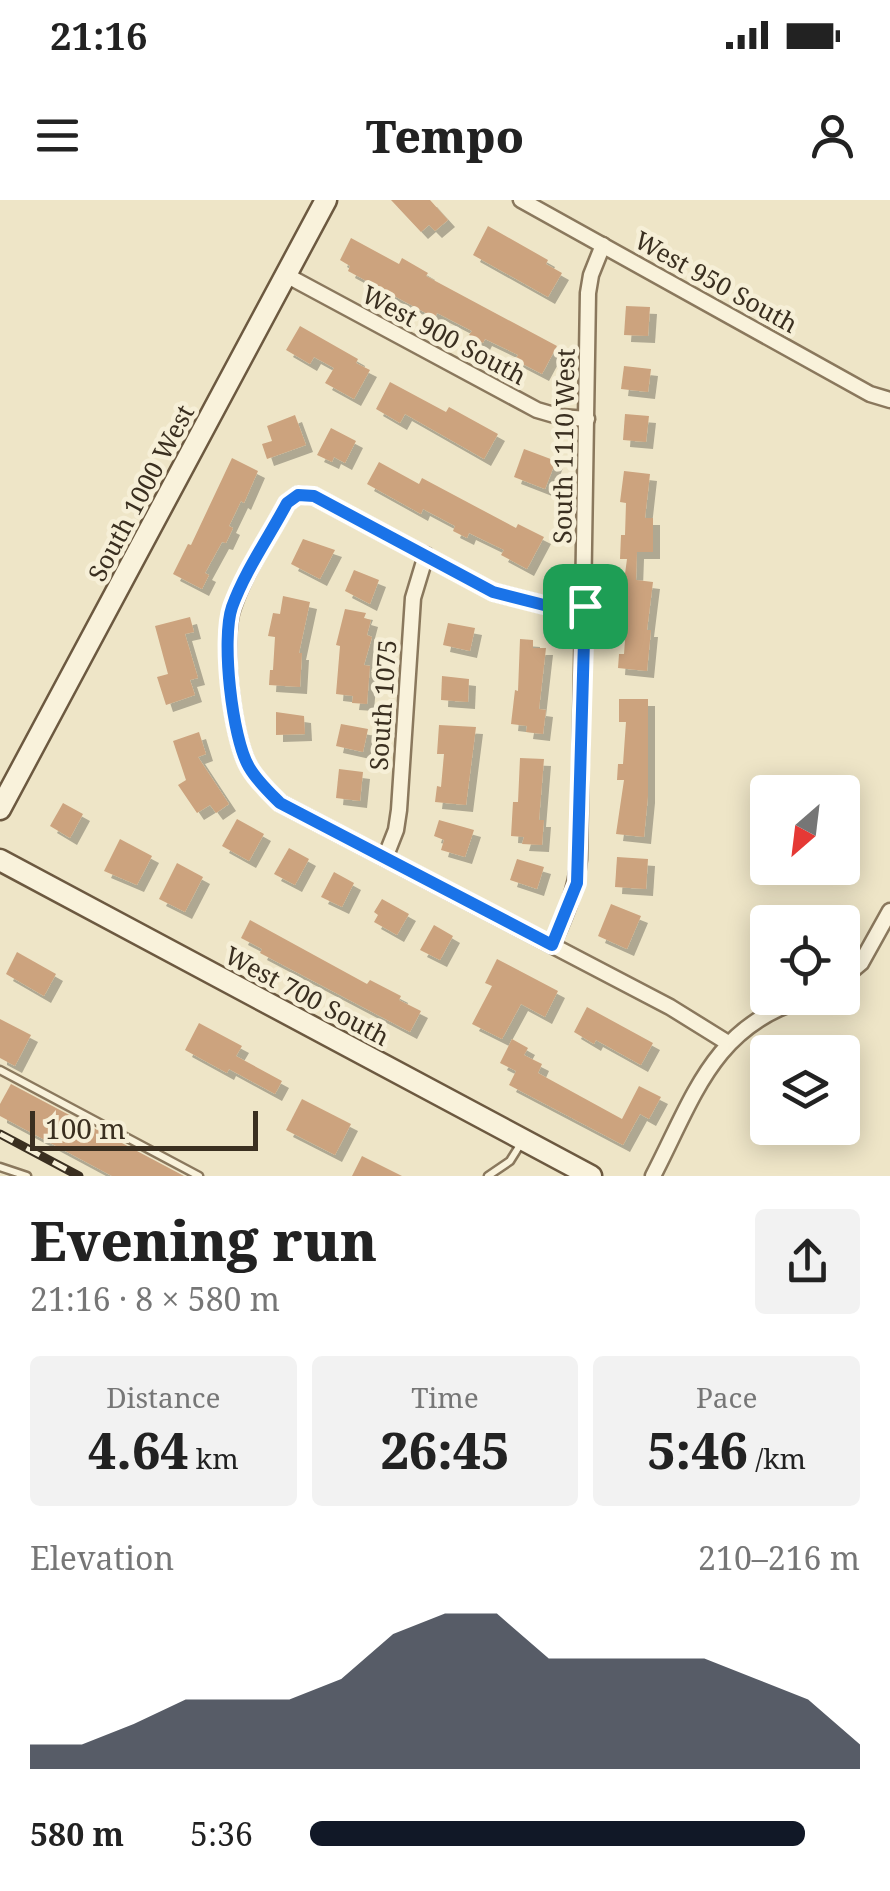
<!DOCTYPE html>
<html lang="en">
<head>
<meta charset="utf-8">
<style>
	:root { --surface:#fff; --page:#f2f2f2; --text:#222; --muted:#767676; --accent:#111827 }
	body { margin:0; font-family:"Noto Serif",serif; background:var(--page); color:var(--text); height:100vh; display:flex; flex-direction:column; font-size:38px; white-space:nowrap }
	* { box-sizing:border-box; margin:0 }
	p { font-size:32px; color:var(--muted) }
	.icon { flex:none; width:55px; height:55px; fill:none; stroke:currentColor; stroke-width:2; stroke-linecap:round; stroke-linejoin:round }
	.map { position:relative; height:976px; overflow:hidden }
	.panel { display:flex; flex-direction:column; background:var(--surface); flex:1 }
	.panel>* { flex:none }
	.needle { width:65px; rotate:208deg }
	.controls { position:absolute; left:750px; top:575px; display:grid; gap:20px }
	.controls a { display:grid; place-items:center; width:110px; height:110px; border-radius:10px; background:var(--surface); box-shadow:0 5px 25px #0003; font-size:50px }
	.scale { position:absolute; left:30px; bottom:25px; width:228px; box-sizing:border-box; padding-left:10px; border:5px solid #3a2f20; border-top:0; font-size:28px; line-height:35px; white-space:nowrap; color:#3a2f20; -webkit-text-stroke:8px #f6efd7; paint-order:stroke }
	.pin { position:absolute; display:grid; place-items:center; width:85px; height:85px; color:#fff; margin:-42px; border-radius:20px; box-shadow:0 5px 15px #0006 }
	.round { display:grid; place-items:center; flex:none; width:105px; height:105px; border-radius:10px; background:var(--page) }
	.overview { display:flex; align-items:center; justify-content:space-between; height:170px; padding:0 30px }
	h1 { font-size:55px; font-weight:800; line-height:75px }
	.figures { display:grid; grid-template-columns:repeat(3,1fr); gap:15px; height:170px; padding:10px 30px }
	.figures div { display:grid; align-content:center; border-radius:10px; background:var(--page); text-align:center }
	.figures b { font-size:50px; font-weight:800 }
	.figures small { font-size:28px; font-weight:400 }
	.figures p { font-size:28px }
	.chart { height:280px; padding:20px 30px }
	.chart p { display:flex; justify-content:space-between }
	.chart svg { width:100%; height:180px; margin-top:10px; fill:var(--accent); opacity:.7 }
	ul { padding:0 30px; list-style:none; font-size:32px }
	li { display:grid; grid-template-columns:160px 120px 1fr; align-items:center; height:75px }
	li i { height:25px; border-radius:12px; background:var(--accent) }
	.status { display:flex; justify-content:space-between; align-items:center; height:70px; padding:0 50px; background:var(--surface); direction:ltr }
	.status svg { height:28px; fill:currentColor }
	header { display:flex; justify-content:space-between; align-items:center; height:130px; padding:0 30px; background:var(--surface); font-size:45px; font-weight:800 }
	.map>svg:first-child { display:block }
	.building { fill:#cca37e; filter:url(#shadow) }
	.lines { fill:none; stroke-linecap:round; stroke-linejoin:round }
	.lane-casing { stroke:#8a785d; stroke-width:11 }
	.street-casing { stroke:#8a785d; stroke-width:19 }
	.secondary-casing { stroke:#6c5940; stroke-width:25 }
	.lane { stroke:#f9f2db; stroke-width:6 }
	.street { stroke:#f9f2db; stroke-width:14 }
	.secondary { stroke:#f9f2db; stroke-width:20 }
	.rail-casing { stroke:#3a2f20; stroke-width:9 }
	.rail { stroke:#f6efd7; stroke-width:5; stroke-dasharray:15; stroke-linecap:butt }
	.route-casing { stroke:#fff; stroke-width:20 }
	.route { stroke:#1a73e8; stroke-width:12 }
	.labels { text-anchor:middle; stroke-width:9; stroke-linejoin:round; paint-order:stroke }
	.street-label { font-size:25px; fill:#3a2f20; stroke:#f6efd7 }
</style>
</head>
<body>
<div class="status"><b>21:16</b><svg viewBox="0 0 49 12"><path d="M0 12V9h3v3zM5 12V6h3v6zM10 12V3h3v9zM15 12V0h3v12zM26 1h20v11H26zM47 4h2v5h-2z"/></svg></div>
<header><svg class="icon" aria-label="menu" viewBox="0 0 24 24"><path d="M4 6h16M4 12h16M4 18h16"/></svg>Tempo<svg class="icon" aria-label="person" viewBox="0 0 24 24"><circle cx="12" cy="8" r="4"/><path d="M4 21q1-7 8-7t8 7"/></svg></header>
<div class="map">
<svg width="890" height="976" viewBox="0 0 890 976">
	<defs>
		<filter id="shadow"><feDropShadow dx="7" dy="7" stdDeviation="0" flood-color="#0004"/></filter>
	</defs>
	<rect width="100%" height="100%" fill="#eee5c7"/>
	<g class="building">
		<path d="M391 0H430L448 20 435 31 429 25 421 32Z"/>
		<path d="M488 26 548 60 546 64 562 73 548 97 473 55Z"/>
		<path d="M351 38 399 64 402 58 428 73 426 76 557 146 542 174 515 160 518 155 485 139 483 143 469 135 472 131 437 113 435 118 348 71 350 66 340 60Z"/>
		<path d="M626 106 650 107 648 136 624 135Z"/>
		<path d="M300 126 358 159 356 163 370 170 354 199 325 183 334 168 314 157 310 164 286 150Z"/>
		<path d="M624 166 651 169 648 192 621 189Z"/>
		<path d="M390 182 446 212 449 207 498 234 484 259 405 214 400 223 376 209Z"/>
		<path d="M625 214 649 216 646 242 623 240Z"/>
		<path d="M295 215 306 245 267 259 262 244 272 241 267 226Z"/>
		<path d="M331 228 356 241 345 263 334 257 332 262 317 255Z"/>
		<path d="M524 249 556 261 545 289 514 277Z"/>
		<path d="M232 258 258 271 244 303 241 301 229 326 233 328 226 343 222 342 205 373 209 375 202 389 173 374 188 344 191 345Z"/>
		<path d="M379 262 419 284 422 278 516 328 518 324 544 337 527 369 501 355 504 350 469 333 467 338 453 331 455 326 423 309 421 314 367 284Z"/>
		<path d="M624 271 650 274 645 318H653V352H637L636 380 653 382 647 430H651L647 471 618 468 619 454H624L627 412 620 411 627 359H620L621 335H625L626 303 620 302Z"/>
		<path d="M303 339 335 350 320 379 291 364Z"/>
		<path d="M354 370 379 380 370 404 345 391Z"/>
		<path d="M283 396 310 402 299 453H302L300 487 269 485 270 470H273L275 437 268 436 273 413 280 414Z"/>
		<path d="M345 409 366 413 364 418 371 420 367 435 372 437 364 465 370 466 367 504 352 503 353 496 336 494 340 446 336 445Z"/>
		<path d="M190 417 194 432 185 434 198 478 190 480 195 495 166 505 157 477 168 474 155 426Z"/>
		<path d="M448 423 475 428 470 451 443 445Z"/>
		<path d="M520 439 533 440V448H546L539 509 546 510 543 534 526 532 527 526 511 524 515 490 518 491Z"/>
		<path d="M442 476 469 479 468 502 441 500Z"/>
		<path d="M619 499H648V596L644 637 616 634 624 580H617L618 564H623L626 522H619Z"/>
		<path d="M276 512 304 516 305 534 276 535Z"/>
		<path d="M341 524 368 529 363 552 336 546Z"/>
		<path d="M439 525 476 527 466 605 435 602 437 586 441 587 444 554H437Z"/>
		<path d="M199 532 206 554 198 557 229 604 216 613 210 605 197 613 178 585 186 580 173 541Z"/>
		<path d="M520 558 544 559 539 620H544L542 645 522 644 524 637 511 636 513 602H518Z"/>
		<path d="M339 569 363 572 360 601 336 598Z"/>
		<path d="M63 603 83 614 70 638 50 626Z"/>
		<path d="M237 619 264 634 249 661 222 646Z"/>
		<path d="M439 620 474 630 465 657 441 650 444 640 434 636Z"/>
		<path d="M120 639 152 656 137 685 104 671Z"/>
		<path d="M289 648 309 659 295 685 274 674Z"/>
		<path d="M617 657 648 659 646 689 615 687Z"/>
		<path d="M517 659 544 667 537 689 510 680Z"/>
		<path d="M177 663 203 677 185 712 159 699Z"/>
		<path d="M334 672 354 683 342 707 321 697Z"/>
		<path d="M382 699 409 714 397 735 374 722 378 715 374 712Z"/>
		<path d="M611 704 641 716 627 749 598 736Z"/>
		<path d="M250 720 367 784 370 780 401 796 399 800 421 811 410 832 260 753 262 749 241 738Z"/>
		<path d="M434 725 453 736 440 760 420 750Z"/>
		<path d="M17 752 56 774 44 796 6 774Z"/>
		<path d="M497 759 558 791 545 817 521 804 502 839 472 824 492 786 485 783Z"/>
		<path d="M587 807 653 843 641 865 596 840 594 844 574 832Z"/>
		<path d="M0 819 31 835 15 866 0 858Z"/>
		<path d="M199 823 242 846 236 856 282 881 275 894 229 869 227 873 185 850Z"/>
		<path d="M512 839 528 848 524 855 542 864 538 873 622 919 639 886 661 897 649 919 640 914 623 945 509 885 516 871 500 863Z"/>
		<path d="M11 884 184 976H112L0 916V904Z"/>
		<path d="M302 899 351 924 335 955 286 930Z"/>
		<path d="M362 956 402 976H352Z"/>
	</g>
	<g class="lines">
		<g class="lane-casing">
			<g id="lane">
				<path d="M0 870 199 976"/>
				<path d="M0 967 27 976"/>
				<path d="M488 976 510 961 520 945"/>
			</g>
		</g>
		<g class="street-casing">
			<g id="street">
				<path d="M521 0 870 194 890 200"/>
				<path d="M286 75 537 210 561 217 587 219"/>
				<path d="M585 406H548L493 392 314 296 298 295 287 303C269 337 245 371 233 407 221 439 232 538 249 567 257 581 269 592 280 603L670 807 728 843"/>
				<path d="M385 658 396 630 399 610 413 398 426 355"/>
				<path d="M552 745C565 716 576 691 579 659L588 93 591 75 603 45"/>
				<path d="M842 779 861 763 890 711"/>
				<path d="M653 976C694 897 713 825 807 798"/>
			</g>
		</g>
		<g class="secondary-casing">
			<g id="secondary">
				<path d="M0 609 326 0"/>
				<path d="M0 660 591 976"/>
			</g>
		</g>
		<use href="#lane" class="lane"/>
		<use href="#street" class="street"/>
		<use href="#secondary" class="secondary"/>
		<g class="rail-casing">
			<path id="rail" d="M0 934 79 976"/>
		</g>
		<use href="#rail" class="rail"/>
	</g>
	<g class="lines">
		<g class="route-casing">
			<path id="route" d="M298 295 314 296 493 392 548 406H585L577 683 552 745 280 603C269 592 257 581 249 567 232 538 221 439 232 407 245 371 269 337 287 303Z"/>
		</g>
		<use href="#route" class="route"/>
	</g>
	<g class="labels">
		<g class="street-label">
			<text transform="translate(716 82) rotate(29)" y="9">West 950 South</text>
			<text transform="translate(444 135) rotate(28)" y="9">West 900 South</text>
			<text transform="translate(564 246) rotate(-89)" y="9">South 1110 West</text>
			<text transform="translate(141 293) rotate(-62)" y="9">South 1000 West</text>
			<text transform="translate(383 505) rotate(-86)" y="9">South 1075</text>
			<text transform="translate(307 796) rotate(28)" y="9">West 700 South</text>
		</g>
	</g>
</svg>
<div class="controls">
<a><svg class="needle" viewBox="-14 -14 28 28"><path d="M0-13l5 13h-10z" fill="#e53935"/><path d="M0 13l5-13h-10z" fill="#767676"/></svg></a>
<a><svg class="icon" aria-label="locate" viewBox="0 0 24 24"><circle cx="12" cy="12" r="6"/><path d="M12 2v4M12 18v4M2 12h4M18 12h4"/></svg></a>
<a><svg class="icon" aria-label="layers" viewBox="0 0 24 24"><path d="M12 4l9 5-9 5-9-5zM3 14l9 5 9-5"/></svg></a>
</div>
<div class="scale">100 m</div>
<div class="pin" style="left:585px;top:406px;background:#1e9e55"><svg class="icon" aria-label="arrive" viewBox="0 0 24 24"><path d="M6 21V4h12l-3 4 3 4H6"/></svg></div>
</div>
<section class="panel">
<div class="overview"><div><h1>Evening run</h1><p>21:16 · 8 × 580 m</p></div><a class="round"><svg class="icon" aria-label="share" viewBox="0 0 24 24"><path d="M12 15V3M7 8l5-5 5 5M5 13v7h14v-7"/></svg></a></div>
<div class="figures">
<div><p>Distance</p><b>4.64<small> km</small></b></div>
<div><p>Time</p><b>26:45</b></div>
<div><p>Pace</p><b>5:46<small> /km</small></b></div>
</div>
<div class="chart"><p><span>Elevation</span>210–216 m</p>
<svg viewBox="0 0 160 44" preserveAspectRatio="none"><path d="M0 44V38L10 38L20 33L30 27L40 27L50 27L60 22L70 11L80 6L90 6L100 17L110 17L120 17L130 17L140 22L150 27L160 38V44z"/></svg>
</div>
<ul>
<li><b>580 m</b>5:36<i style="width:90%"></i></li>
</ul>
</section>
</body>
</html>
